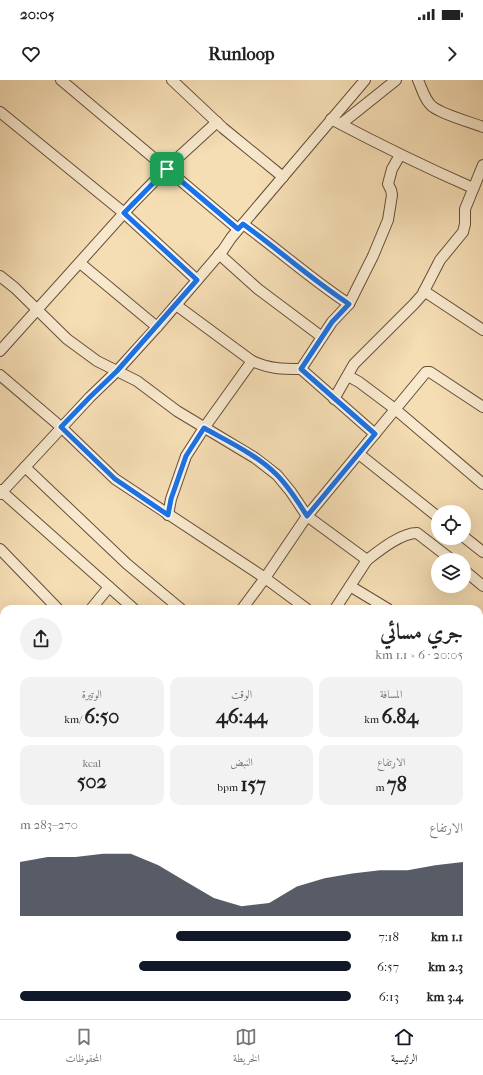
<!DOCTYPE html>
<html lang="ar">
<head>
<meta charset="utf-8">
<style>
	:root { --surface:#fff; --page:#f2f2f2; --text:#222; --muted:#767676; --line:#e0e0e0; --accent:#111827 }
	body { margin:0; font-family:"IM FELL French Canon",Amiri,serif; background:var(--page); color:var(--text); direction:rtl; height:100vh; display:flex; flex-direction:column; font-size:15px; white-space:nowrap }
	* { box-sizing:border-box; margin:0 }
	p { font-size:13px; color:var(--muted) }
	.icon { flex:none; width:22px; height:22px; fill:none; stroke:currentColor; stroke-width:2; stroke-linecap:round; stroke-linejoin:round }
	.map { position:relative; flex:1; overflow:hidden; direction:ltr }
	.sheet { position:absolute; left:0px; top:525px; width:483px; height:414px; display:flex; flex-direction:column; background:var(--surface); border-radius:12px 12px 0 0; box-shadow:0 4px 16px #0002; direction:rtl }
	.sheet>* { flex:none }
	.fabs { position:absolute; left:431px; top:425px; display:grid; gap:8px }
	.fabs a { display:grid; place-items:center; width:40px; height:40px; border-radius:50%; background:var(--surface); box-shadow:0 4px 16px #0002; font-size:20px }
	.pin { position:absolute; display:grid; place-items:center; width:34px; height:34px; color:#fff; margin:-17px; border-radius:8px; box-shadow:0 2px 6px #0006 }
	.round { display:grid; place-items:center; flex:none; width:42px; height:42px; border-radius:21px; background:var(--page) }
	.head { display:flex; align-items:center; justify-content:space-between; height:68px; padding:0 20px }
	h1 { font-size:22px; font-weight:700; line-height:30px }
	.metrics { display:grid; grid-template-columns:repeat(3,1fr); gap:6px; height:68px; padding:4px 20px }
	.metrics div { display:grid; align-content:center; border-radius:10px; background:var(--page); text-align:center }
	.metrics b { font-size:20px; font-weight:700 }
	.metrics small { font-size:11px; font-weight:400 }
	.metrics p { font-size:11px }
	.chart { height:112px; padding:8px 20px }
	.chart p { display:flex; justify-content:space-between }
	.chart svg { width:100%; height:72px; margin-top:4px; fill:var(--accent); opacity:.7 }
	ul { padding:0 20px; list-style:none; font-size:13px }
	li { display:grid; grid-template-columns:64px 48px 1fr; align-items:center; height:30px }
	li i { height:10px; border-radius:5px; background:var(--accent) }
	.status { display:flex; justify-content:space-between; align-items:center; height:28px; padding:0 20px; background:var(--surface); direction:ltr }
	.status svg { height:11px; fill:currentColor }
	header { display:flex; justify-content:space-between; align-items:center; height:52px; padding:0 20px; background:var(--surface); font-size:18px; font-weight:700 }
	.menu { display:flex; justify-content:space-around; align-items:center; height:56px; border-top:1px solid var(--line); background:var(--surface); font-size:11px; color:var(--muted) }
	.menu a { display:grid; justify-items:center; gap:2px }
	.menu .selected { color:var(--accent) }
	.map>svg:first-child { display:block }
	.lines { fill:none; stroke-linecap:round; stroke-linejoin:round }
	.minor-casing { stroke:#674e39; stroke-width:12 }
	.minor { stroke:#f8e9ce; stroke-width:10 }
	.route-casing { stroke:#fff; stroke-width:8 }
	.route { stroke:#1a73e8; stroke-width:5 }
</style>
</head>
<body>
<div class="status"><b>20:05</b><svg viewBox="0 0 49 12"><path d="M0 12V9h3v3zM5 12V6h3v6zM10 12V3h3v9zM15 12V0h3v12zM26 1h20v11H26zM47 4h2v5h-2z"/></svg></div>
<header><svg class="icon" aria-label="forward" viewBox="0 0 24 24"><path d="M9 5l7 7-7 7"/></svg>Runloop<svg class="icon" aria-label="heart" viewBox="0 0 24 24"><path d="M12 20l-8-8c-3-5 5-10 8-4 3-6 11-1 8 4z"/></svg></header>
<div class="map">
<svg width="483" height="939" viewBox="0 0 483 939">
	<rect width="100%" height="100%" fill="#f5ddb4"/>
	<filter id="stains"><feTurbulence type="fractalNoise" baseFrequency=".005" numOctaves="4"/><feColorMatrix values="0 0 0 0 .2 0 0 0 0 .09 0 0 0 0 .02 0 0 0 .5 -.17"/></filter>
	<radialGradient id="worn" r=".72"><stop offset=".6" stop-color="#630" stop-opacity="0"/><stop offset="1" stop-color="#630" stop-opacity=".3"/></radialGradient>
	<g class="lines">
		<g class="minor-casing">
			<g id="minor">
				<path d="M61 0 238 149"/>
				<path d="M172 0 223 48 283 97"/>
				<path d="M418 0C422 9 425 21 433 27 444 35 470 42 483 47"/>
				<path d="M0 32 124 133 197 200"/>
				<path d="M331 39C378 64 425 87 473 108"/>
				<path d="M341 44 396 0"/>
				<path d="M243 144C279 170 312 200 349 224"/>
				<path d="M219 174 258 209 322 257"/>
				<path d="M80 183 157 247"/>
				<path d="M0 196 15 208 67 259 97 281 137 301 177 331 255 378 277 395 291 412 307 436 367 480 335 529"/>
				<path d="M424 211 483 250"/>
				<path d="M176 225 252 281C270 289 282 289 301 289L375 354"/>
				<path d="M0 271 133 123 170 85 217 42"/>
				<path d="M301 289 332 242 349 224 373 176 388 140 392 115 391 110 388 104 392 89 400 75"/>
				<path d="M0 295 61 347 115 399 265 498 307 529"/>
				<path d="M348 296 359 302 395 329 483 404"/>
				<path d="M334 319 354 284 414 224 422 215 440 180 463 152 465 144V129L483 85"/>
				<path d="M359 374 438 437"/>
				<path d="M25 387 127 484 181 529"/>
				<path d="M0 410 134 529"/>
				<path d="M0 414 90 317 117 291 157 247 223 170 231 158 365 0"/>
				<path d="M168 435 171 419 186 376 204 348 252 281"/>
				<path d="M464 457 483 472"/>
				<path d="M0 469 58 529"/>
				<path d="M367 480C380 470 401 453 417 453L452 480"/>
				<path d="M464 490 483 506"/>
				<path d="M350 506 388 529"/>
				<path d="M91 529 109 507"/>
				<path d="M242 529 265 498 307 436 426 292H430L483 327"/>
				<path d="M0 550 4 554"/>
				<path d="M479 556 483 549"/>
				<path d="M479 584 483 586"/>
				<path d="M0 636 4 639"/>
				<path d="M479 663 483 666"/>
				<path d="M0 701 4 706"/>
				<path d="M479 715 483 709"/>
				<path d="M479 731 483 734"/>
				<path d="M479 758H483"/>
				<path d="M0 794 4 797"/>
				<path d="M479 806 483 808"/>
				<path d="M0 876 4 880"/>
				<path d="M479 888 483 881"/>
				<path d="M0 917 4 919"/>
				<path d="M28 935 33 939"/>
				<path d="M226 935 229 939"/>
				<path d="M312 935 317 939"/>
				<path d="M465 935 472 939"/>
				<path d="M61 939 63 935"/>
				<path d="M122 939 123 935"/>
				<path d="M372 939 374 935"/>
				<path d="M442 939 444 935"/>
			</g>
		</g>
		<use href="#minor" class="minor"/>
	</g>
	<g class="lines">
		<g class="route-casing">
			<path id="route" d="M167 89 238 149 243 144C279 170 312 200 349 224L332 242 301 289 375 354 307 436C298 422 289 407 277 395 257 375 229 362 204 348L186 376 171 419 168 435 115 399 61 347 90 317 117 291 197 200 124 133Z"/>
		</g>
		<use href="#route" class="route"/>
	</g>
	<rect width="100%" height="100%" filter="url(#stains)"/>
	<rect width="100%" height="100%" fill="url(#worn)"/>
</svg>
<div class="fabs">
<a><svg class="icon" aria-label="locate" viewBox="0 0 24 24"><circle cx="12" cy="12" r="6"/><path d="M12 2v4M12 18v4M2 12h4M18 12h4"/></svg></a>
<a><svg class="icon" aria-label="layers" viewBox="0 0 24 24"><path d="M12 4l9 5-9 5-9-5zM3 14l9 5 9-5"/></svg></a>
</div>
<div class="pin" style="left:167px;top:89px;background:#1e9e55"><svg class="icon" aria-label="arrive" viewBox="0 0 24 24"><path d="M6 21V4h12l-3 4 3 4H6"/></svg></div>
<section class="sheet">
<div class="head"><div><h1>جري مسائي</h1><p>20:05 · 6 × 1.1 km</p></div><a class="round"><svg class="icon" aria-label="share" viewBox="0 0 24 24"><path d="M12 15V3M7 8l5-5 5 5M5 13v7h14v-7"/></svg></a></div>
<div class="metrics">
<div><p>المسافة</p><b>6.84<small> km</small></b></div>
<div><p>الوقت</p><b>46:44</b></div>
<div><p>الوتيرة</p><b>6:50<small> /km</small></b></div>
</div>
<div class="metrics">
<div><p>الارتفاع</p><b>78<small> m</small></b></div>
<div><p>النبض</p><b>157<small> bpm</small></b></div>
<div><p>kcal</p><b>502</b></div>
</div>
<div class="chart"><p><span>الارتفاع</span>270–283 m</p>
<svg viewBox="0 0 160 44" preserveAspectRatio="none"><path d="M0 44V11L10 8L20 8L30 6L40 6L50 13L60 23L70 33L80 38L90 36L100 26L110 21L120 18L130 16L140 16L150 13L160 11V44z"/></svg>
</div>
<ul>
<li><b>1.1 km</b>7:18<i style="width:53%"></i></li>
<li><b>2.3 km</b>6:57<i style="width:64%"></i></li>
<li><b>3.4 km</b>6:13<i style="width:100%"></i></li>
</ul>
</section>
</div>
<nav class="menu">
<a class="selected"><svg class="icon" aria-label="home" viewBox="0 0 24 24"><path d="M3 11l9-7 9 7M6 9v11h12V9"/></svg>الرئيسية</a>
<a><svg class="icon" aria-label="map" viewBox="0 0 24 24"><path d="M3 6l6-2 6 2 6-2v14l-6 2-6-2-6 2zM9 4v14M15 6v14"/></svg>الخريطة</a>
<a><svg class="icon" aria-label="saved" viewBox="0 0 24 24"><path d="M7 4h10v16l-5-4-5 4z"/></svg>المحفوظات</a>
</nav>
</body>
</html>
